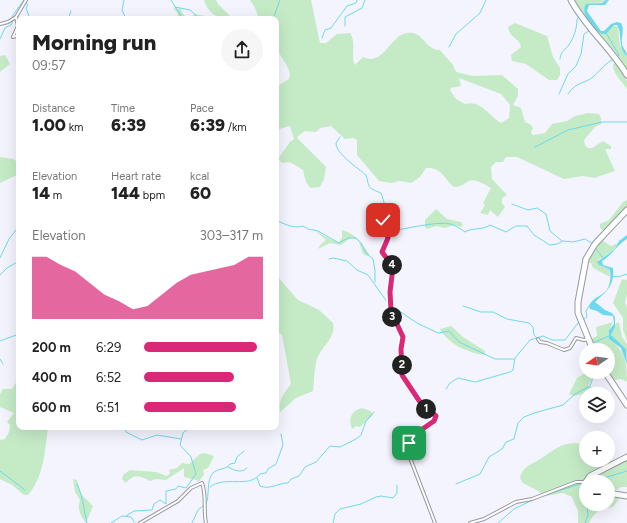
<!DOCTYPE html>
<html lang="en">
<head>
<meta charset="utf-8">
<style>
	:root { --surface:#fff; --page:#f6f6f6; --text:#222; --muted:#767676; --accent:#db2777 }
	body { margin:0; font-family:Figtree,sans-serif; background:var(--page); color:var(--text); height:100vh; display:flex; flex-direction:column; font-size:15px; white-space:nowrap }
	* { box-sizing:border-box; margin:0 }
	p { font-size:13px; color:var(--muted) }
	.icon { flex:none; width:22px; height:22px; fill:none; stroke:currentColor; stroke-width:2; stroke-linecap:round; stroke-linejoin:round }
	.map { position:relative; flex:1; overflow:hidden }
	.details { position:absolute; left:16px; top:16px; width:263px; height:414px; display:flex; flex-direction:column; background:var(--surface); border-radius:8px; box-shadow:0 4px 16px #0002 }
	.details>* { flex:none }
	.needle { width:26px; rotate:257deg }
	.tools { position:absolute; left:579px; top:343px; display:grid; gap:8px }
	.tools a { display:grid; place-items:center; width:36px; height:36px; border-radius:50%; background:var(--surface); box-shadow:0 4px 16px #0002; font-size:20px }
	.pin { position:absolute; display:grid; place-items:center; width:34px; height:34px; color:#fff; margin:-17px; border-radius:8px; box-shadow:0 2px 6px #0006 }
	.km { position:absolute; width:20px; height:20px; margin:-10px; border-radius:50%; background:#222; color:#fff; font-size:11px; line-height:20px; text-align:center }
	.round { display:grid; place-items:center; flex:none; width:42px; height:42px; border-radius:21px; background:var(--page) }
	.summary { display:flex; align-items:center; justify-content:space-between; height:68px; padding:0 16px }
	h1 { font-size:22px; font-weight:800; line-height:30px }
	.metrics { display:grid; grid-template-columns:repeat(3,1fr); gap:6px; height:68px; padding:4px 16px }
	.metrics div { display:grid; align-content:center }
	.metrics b { font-size:17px; font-weight:800 }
	.metrics small { font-size:11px; font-weight:400 }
	.metrics p { font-size:11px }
	.chart { height:112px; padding:8px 16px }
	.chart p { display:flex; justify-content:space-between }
	.chart svg { width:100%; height:72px; margin-top:4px; fill:var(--accent); opacity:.7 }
	ul { padding:0 16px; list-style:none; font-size:13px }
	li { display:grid; grid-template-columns:64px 48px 1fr; align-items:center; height:30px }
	li i { height:10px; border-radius:5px; background:var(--accent) }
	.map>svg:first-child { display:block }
	.green { fill:#c5ebc6; fill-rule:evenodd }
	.water { fill:#6ed9ed }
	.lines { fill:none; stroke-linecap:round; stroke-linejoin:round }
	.stream { stroke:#6ed9ed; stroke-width:1 }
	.street-casing { stroke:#9798a0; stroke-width:4 }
	.highway-casing { stroke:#9798a0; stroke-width:7 }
	.street { stroke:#fff; stroke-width:2 }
	.highway { stroke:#fff; stroke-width:5 }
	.route-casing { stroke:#fff; stroke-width:8 }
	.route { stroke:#db2777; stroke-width:5 }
</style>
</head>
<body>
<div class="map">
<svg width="627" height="523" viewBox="0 0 627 523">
	<rect width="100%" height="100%" fill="#f3f4fe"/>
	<g class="green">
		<path d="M204 0H216L218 4 233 19C218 19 209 15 204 0Z"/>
		<path d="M250 0H311L320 43H326L337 34 350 33C357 43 350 56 355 65L363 57C382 66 389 40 403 34 424 27 422 49 440 50L453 65 456 72 473 76 502 75 518 89V96L513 105 521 108 525 122 530 124 533 128 531 132 533 135 545 133 552 124 567 121 575 116 588 113 599 114 601 118V124L595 127 584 140 585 145 588 148H592L603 141 611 146V149H605L615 171 594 178 583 176 564 179 517 157H506L503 162H496L491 167 492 179 507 195 502 198V203L505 207 498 217 490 210 488 215 480 213 485 205 483 203 491 188C486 185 474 178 469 181 463 184 461 187 454 187 443 178 442 167 426 168L420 177 411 183 399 181 392 183 379 181 357 155V140L353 138 345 139 331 126 320 128 316 132 305 131 297 137C298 140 322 162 326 167L324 179 320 187 310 188 306 182 303 170 290 162 282 163 278 159 290 142 294 139 290 126 276 130V87L289 79 290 73 286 64 276 48V19H259L255 8ZM459 78 501 94 510 105 509 118 501 123C489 116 481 100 465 104L456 99 450 90 451 88 461 86Z"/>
		<path d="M572 0H606C600 5 593 1 584 7L586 15 602 34 614 25 618 27 620 46 627 56V74L584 19Z"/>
		<path d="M180 7 182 13 188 19H177L178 14 173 8 179 9Z"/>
		<path d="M195 14 210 17 211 19H194L193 15Z"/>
		<path d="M515 23 547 36 553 57 560 68V75L557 80H549L526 64 512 61 511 55 521 47C519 37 510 39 508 27Z"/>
		<path d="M5 55 10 64 0 72V56Z"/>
		<path d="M616 62 627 81V89C622 81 613 75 613 64Z"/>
		<path d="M0 157 13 159 19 163V174L0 183Z"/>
		<path d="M627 200V213L606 233 600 228V224L609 220 623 202Z"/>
		<path d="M436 209 447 219 461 222 463 225 461 227 454 225 445 228 436 226 427 229 425 227V220Z"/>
		<path d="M314 230 330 239 339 242 342 238V230C357 234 362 244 370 255L367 256 363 254 359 242C351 234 348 241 341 245L330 243 318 249 320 245 326 240Z"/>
		<path d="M602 240 611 246 618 243 615 249 598 260 601 266 609 269 610 277 593 268 591 263 586 262Z"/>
		<path d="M276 275 298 300 319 310 333 323C337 339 318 348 316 363 314 372 314 382 313 391L296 398 280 412C278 400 285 392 291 384L282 335 276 331Z"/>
		<path d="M622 279 627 280V295L625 302 627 308V341L623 330V318L613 303Z"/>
		<path d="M613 322 609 330 610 340C626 351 627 363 627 382L621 379 614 380 607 372 608 350H594L589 340 597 336 596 327Z"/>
		<path d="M619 322 622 337 627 344V357L625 348 611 336 615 324Z"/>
		<path d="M451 326 463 337 485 351V355C468 353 448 344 440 329Z"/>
		<path d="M587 372H596L588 386 597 389 602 394 592 392 574 396 569 394 577 378Z"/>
		<path d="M19 378V427H48C45 450 44 477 28 495H24L12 485 0 479V440L5 439 9 432 10 425 7 422 14 413 0 407V394L3 389H12Z"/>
		<path d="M362 408 371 411 373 415 360 427 356 426 352 429C348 418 351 411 362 408Z"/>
		<path d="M577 443 586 446V460H608V456L613 462 585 479 583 486 586 491V504H608V494L621 496 613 507C600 509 596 510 589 523H578V511L572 497 563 493 541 497 540 492 523 483 520 478C523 466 531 465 540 459 553 451 561 442 577 443Z"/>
		<path d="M205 453 214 456 208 468 203 470 204 475 199 481 184 477V468L166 480 156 479 150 481C139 476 135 473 126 483L122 479 123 475 130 470 156 472 167 476 170 473 169 470 177 468 182 463 189 464 200 454Z"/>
		<path d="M627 458V487H621L617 490 608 489V482H587L588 480Z"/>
		<path d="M73 479 77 480 81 494 93 506 86 523C80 515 77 509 80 500L75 492Z"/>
	</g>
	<g class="water">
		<path d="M606 0H609L605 5H589L587 11 601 31H604L611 24 617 22 621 23C625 30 621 36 622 44 623 49 627 51 627 56 617 48 623 35 617 25H614L606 34H602C594 30 579 13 586 4L602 3Z"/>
		<path d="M627 235V239C618 244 612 255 602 261L603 265 613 268C615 286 606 292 595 302L605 310 612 313 615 317V327L611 335 626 349 627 364 621 348 609 339V330L614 324 613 316 603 315 597 311 590 309 589 306C592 298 600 297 606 291 610 287 612 274 609 269L599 265 597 262 615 249 619 241Z"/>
	</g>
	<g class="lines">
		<g class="stream">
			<path d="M124 0 122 10 126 19"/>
			<path d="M171 0 183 19"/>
			<path d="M25 3 28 5 26 8 30 19"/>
			<path d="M175 7 190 10 200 19"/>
			<path d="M68 19 71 11"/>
			<path d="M273 19 280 0"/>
			<path d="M345 26V17L362 8 365 0"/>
			<path d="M606 33 619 55 617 57"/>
			<path d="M322 38 325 30 331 28 347 6 356 3 357 0"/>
			<path d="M0 39 5 28 12 24 13 15 24 0"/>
			<path d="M449 47 456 34 480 13 486 0"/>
			<path d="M560 59C561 51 564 51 568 46 574 38 577 28 577 19L579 17"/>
			<path d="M559 94 568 74 576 66 581 54 584 34 590 30"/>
			<path d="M568 94C576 81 586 84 594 76 601 70 605 63 614 59"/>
			<path d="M19 137V136"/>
			<path d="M340 137 336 143C336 154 358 168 366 175 370 188 366 187 381 193L384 202 383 207 385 216"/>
			<path d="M535 147 568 130 602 122H627"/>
			<path d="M512 204 528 210 537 208 546 214 550 231 562 241"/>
			<path d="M385 219 388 227 397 230C409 228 439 221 451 224 456 226 461 229 465 232 473 227 481 231 490 225L506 232 516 226H527L534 235 550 245 557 244 563 241 573 242 585 239 593 244"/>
			<path d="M276 220C284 224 294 229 303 226L308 229 318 231 339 243 348 238H356L361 243 366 253 373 259 375 270V282"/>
			<path d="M596 249 603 258"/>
			<path d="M0 258 9 239 19 226"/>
			<path d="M329 259 333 258 347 261 357 270 368 275 390 306"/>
			<path d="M0 275 7 268 19 261"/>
			<path d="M612 276 618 277 627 274"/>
			<path d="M392 306 417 323 438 333 449 331 459 342 495 359H514"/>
			<path d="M463 306 481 312H493L507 319 529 323 533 327 534 335 536 337"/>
			<path d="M584 319 587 317 586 311 589 306"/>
			<path d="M0 341 19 334"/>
			<path d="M593 343 609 336"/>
			<path d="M588 347 589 350"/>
			<path d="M0 359 3 364"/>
			<path d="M446 389 450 383 458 378 475 382 510 372 513 370 515 358 530 340 543 336 552 340H565L578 323"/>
			<path d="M124 427 126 432 142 440 157 435 181 439"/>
			<path d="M189 429H202L207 427"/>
			<path d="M228 467C234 470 241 474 247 468"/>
			<path d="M0 471 25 490"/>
			<path d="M257 478 260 486C270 490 278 483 288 483L291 479 299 476 305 467 316 462 330 446 340 447 356 439 361 435 366 421 374 412"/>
			<path d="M591 482 627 471"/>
			<path d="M77 484 81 494 87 523"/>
			<path d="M456 484 480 474 489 457 502 449 506 442 514 439 518 423 524 417 534 413 563 405 575 394 590 386 595 372"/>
			<path d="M210 487C224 475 249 489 260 474L266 473 268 469 276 464 283 445 281 434"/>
			<path d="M549 494 580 484"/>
			<path d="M206 504C210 495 206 480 213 473 218 468 226 470 230 464L235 463 237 457 244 451"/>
			<path d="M126 516 134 511 152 510 154 504 160 500 166 504V491L176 489 178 486 186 488 196 474 191 457 180 445 183 433 190 427"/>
			<path d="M111 523 122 516 131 517 135 523"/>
			<path d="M192 523 198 510 204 505"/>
			<path d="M333 523 335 514 340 509 361 504 376 497 381 496 393 498 397 493V485"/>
			<path d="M498 523 514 509 539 497"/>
			<path d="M585 523 588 515 587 504"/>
		</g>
		<g class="street-casing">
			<g id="street">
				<path d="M0 24 8 22 16 17"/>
				<path d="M19 35 13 37 18 26 16 17 26 0"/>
				<path d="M391 211 383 220 384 229 388 237 382 251 393 268 390 291 391 311 394 320 403 337 401 349 402 375 420 402 434 414 436 418C429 433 412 428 407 450L435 523"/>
				<path d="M538 339 540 342 547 343 564 350 570 348 576 338 584 340 588 339"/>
				<path d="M140 523 178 501 191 488 202 483C207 496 203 509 206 523"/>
				<path d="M470 523 484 519 516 502 532 499 576 482H585"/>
			</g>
		</g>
		<g class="highway-casing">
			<g id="highway">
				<path d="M571 0C586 28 611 48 627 75"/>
				<path d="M593 350 578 313V302L586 259 595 244 627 210"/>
				<path d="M605 372 627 405"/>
				<path d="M586 482 590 476 627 457"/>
				<path d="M608 493 627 496"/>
			</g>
		</g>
		<use href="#street" class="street"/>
		<use href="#highway" class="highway"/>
	</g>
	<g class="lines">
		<g class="route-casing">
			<path id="route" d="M383 220 384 228 388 238 382 252 393 267 390 292 391 311 403 337 401 349 402 375 420 402 436 416 434 421 414 435 409 443"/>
		</g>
		<use href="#route" class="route"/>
	</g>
</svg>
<div class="tools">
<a><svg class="needle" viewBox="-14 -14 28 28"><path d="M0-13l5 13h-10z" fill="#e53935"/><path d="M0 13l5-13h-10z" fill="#767676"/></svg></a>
<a><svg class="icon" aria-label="layers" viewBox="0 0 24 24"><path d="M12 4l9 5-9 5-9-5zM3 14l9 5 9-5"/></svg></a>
<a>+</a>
<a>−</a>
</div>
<div class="pin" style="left:409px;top:443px;background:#1e9e55"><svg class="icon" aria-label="arrive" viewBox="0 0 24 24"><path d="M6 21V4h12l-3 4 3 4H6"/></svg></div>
<div class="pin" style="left:383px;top:220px;background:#d93025"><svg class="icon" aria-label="check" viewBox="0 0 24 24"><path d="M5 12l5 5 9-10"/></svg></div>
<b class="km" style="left:426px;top:409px">1</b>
<b class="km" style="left:402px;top:365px">2</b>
<b class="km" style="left:392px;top:317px">3</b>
<b class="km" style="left:392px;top:265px">4</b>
<section class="details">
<div class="summary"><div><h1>Morning run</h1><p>09:57</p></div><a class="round"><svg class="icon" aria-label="share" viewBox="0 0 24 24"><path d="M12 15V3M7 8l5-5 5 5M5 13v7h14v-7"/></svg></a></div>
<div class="metrics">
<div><p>Distance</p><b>1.00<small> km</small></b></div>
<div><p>Time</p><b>6:39</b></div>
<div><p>Pace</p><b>6:39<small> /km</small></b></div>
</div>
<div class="metrics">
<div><p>Elevation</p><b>14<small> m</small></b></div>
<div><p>Heart rate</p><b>144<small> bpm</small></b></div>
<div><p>kcal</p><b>60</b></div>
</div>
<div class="chart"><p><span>Elevation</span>303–317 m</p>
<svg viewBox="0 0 160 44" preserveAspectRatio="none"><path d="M0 44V6L10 6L20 11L30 15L40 22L50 29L60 33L70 38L80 36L90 29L100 22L110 17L120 15L130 13L140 11L150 6L160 6V44z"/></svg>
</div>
<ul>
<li><b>200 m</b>6:29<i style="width:95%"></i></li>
<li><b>400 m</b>6:52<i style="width:76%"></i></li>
<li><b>600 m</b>6:51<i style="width:77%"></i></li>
</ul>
</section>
</div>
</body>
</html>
